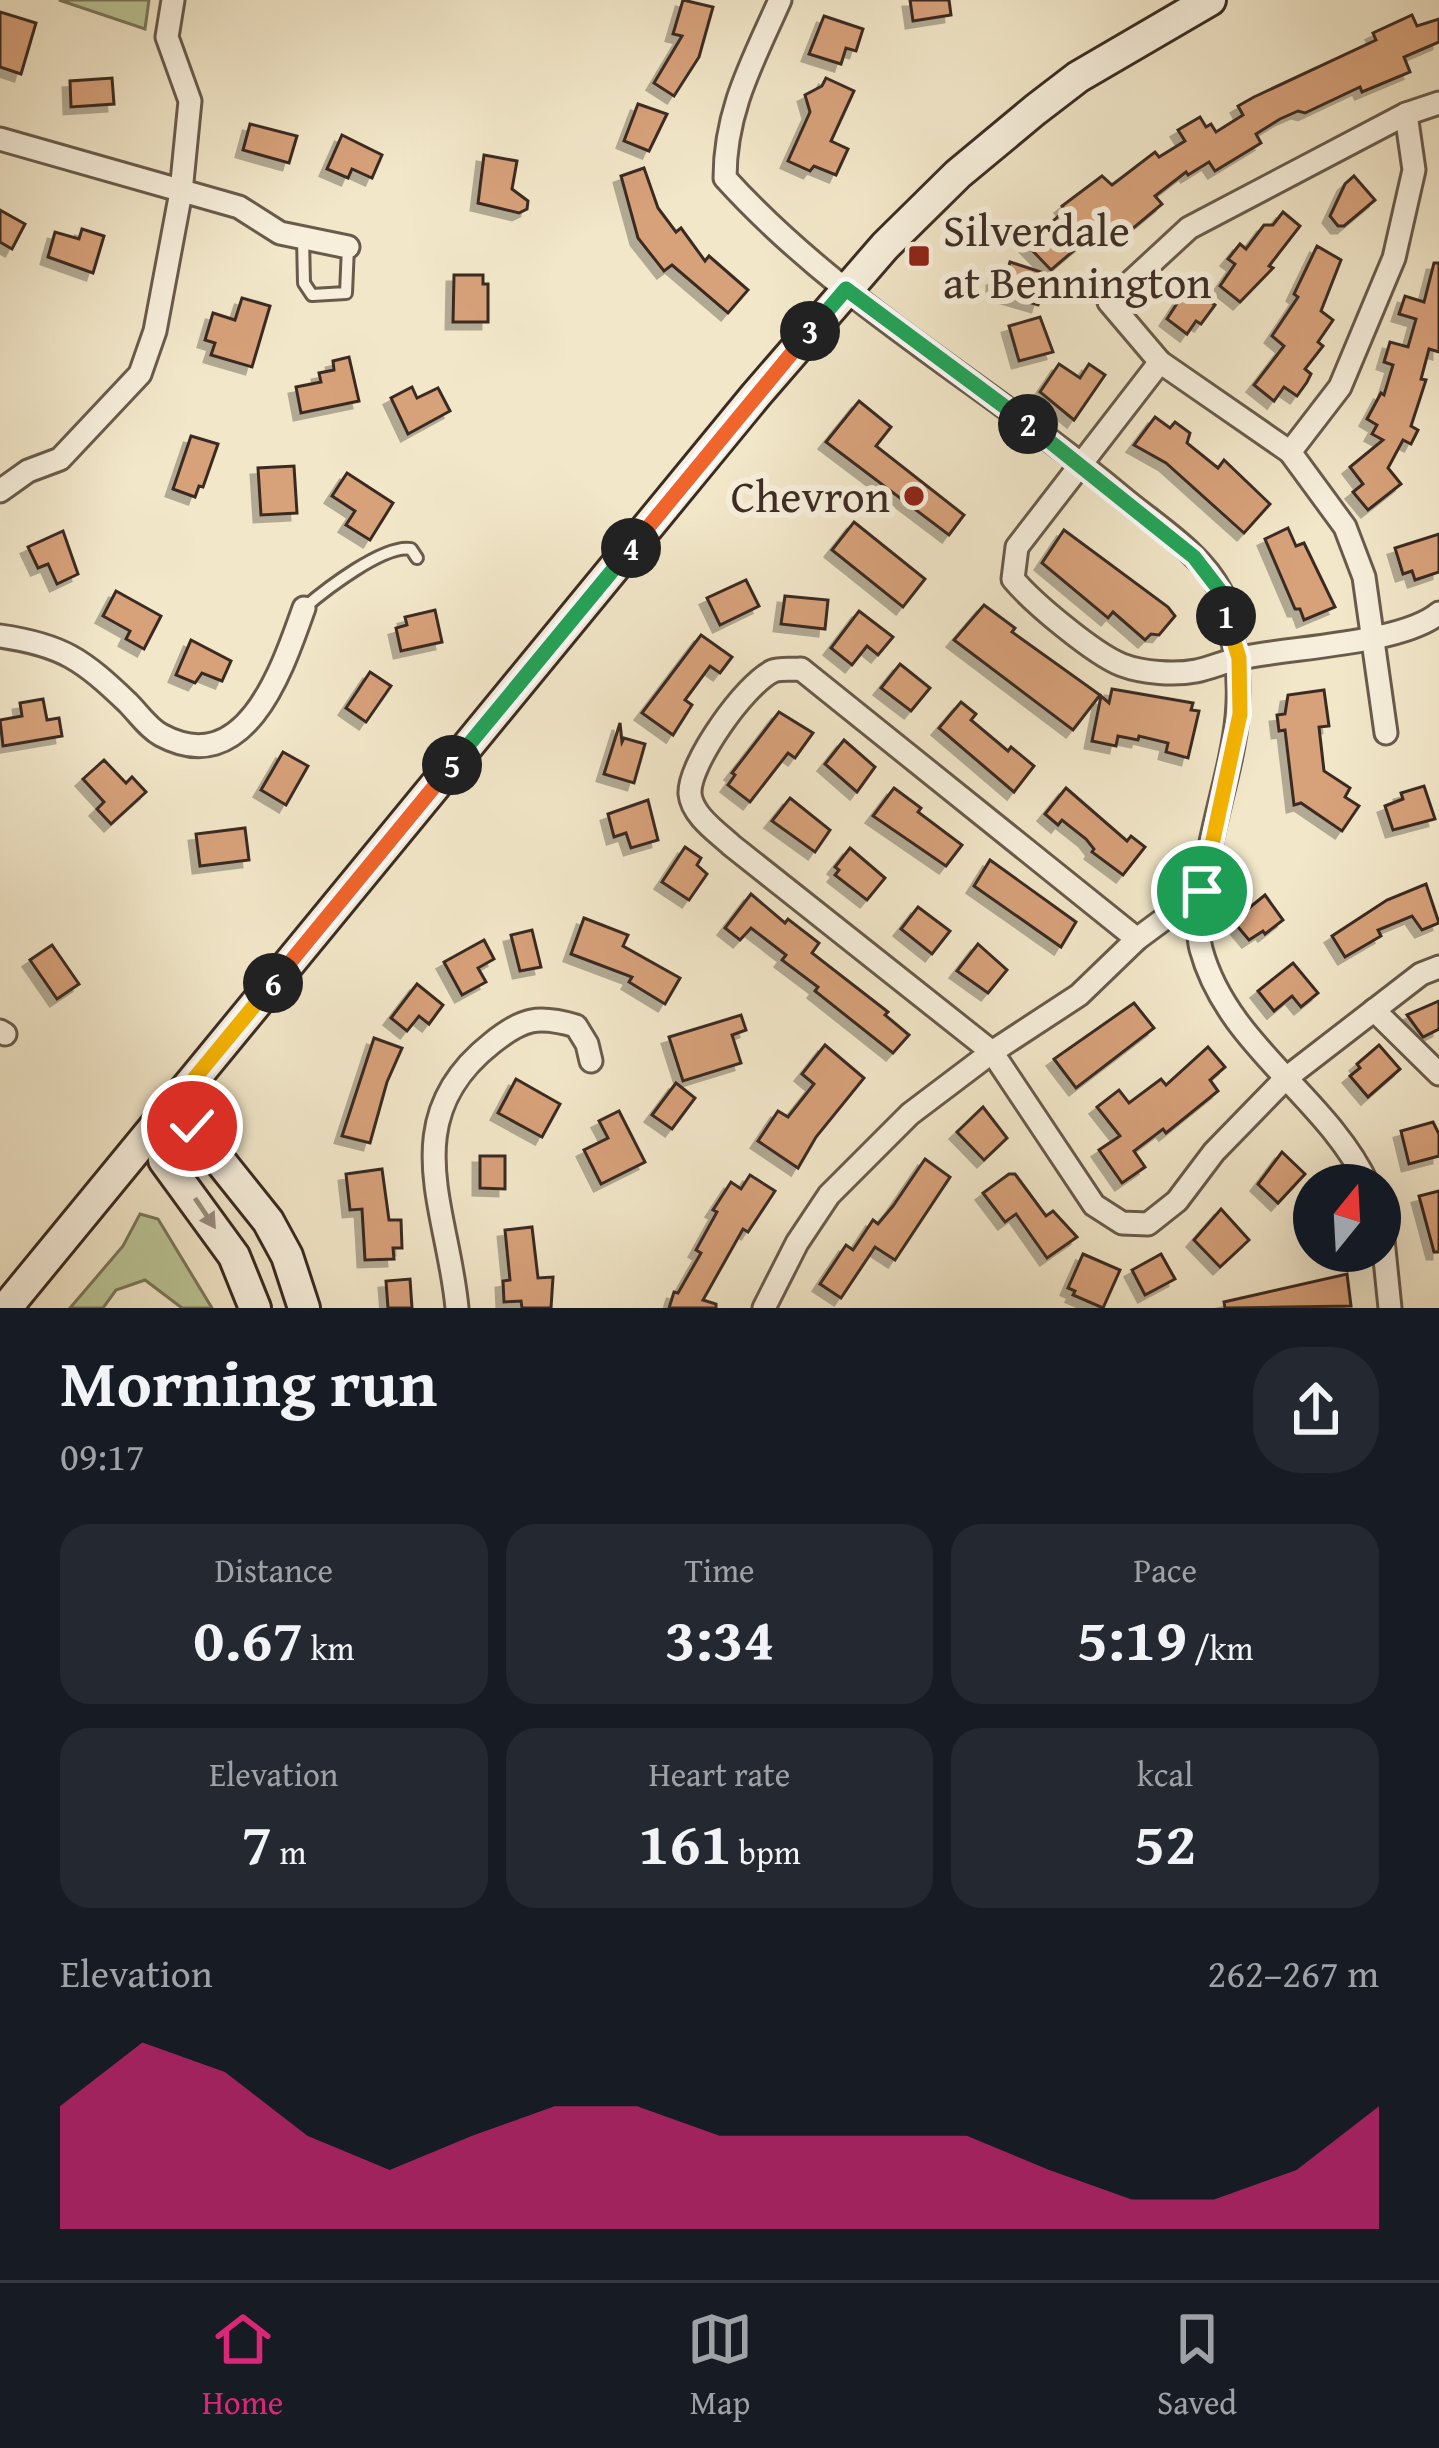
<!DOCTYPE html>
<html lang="en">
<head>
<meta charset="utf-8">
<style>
	:root { --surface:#171b24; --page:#242831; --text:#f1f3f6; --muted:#9ea1a6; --line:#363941; --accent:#db2777 }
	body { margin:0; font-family:"Gentium Book Plus",serif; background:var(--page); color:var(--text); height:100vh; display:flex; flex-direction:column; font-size:45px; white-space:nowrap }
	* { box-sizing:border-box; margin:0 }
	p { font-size:39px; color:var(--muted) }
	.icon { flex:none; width:66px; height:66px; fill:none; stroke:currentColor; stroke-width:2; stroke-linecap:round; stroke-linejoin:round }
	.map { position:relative; height:1308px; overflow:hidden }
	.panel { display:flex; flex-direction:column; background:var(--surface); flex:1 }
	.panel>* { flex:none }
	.needle { width:78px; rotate:18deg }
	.tools { position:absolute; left:1293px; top:1164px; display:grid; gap:24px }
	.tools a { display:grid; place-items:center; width:108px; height:108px; border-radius:50%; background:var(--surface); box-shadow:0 12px 48px #0002; font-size:60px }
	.pin { position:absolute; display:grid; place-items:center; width:102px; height:102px; color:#fff; margin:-51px; border:6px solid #fff; border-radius:50%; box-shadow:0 3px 12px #0007 }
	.km { position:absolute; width:60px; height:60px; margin:-30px; border-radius:50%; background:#222; color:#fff; font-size:33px; line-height:60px; text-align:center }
	.round { display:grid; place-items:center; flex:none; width:126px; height:126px; border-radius:48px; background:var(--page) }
	.head { display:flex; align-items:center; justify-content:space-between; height:204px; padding:0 60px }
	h1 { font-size:66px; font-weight:600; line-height:90px }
	.figures { display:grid; grid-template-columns:repeat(3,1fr); gap:18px; height:204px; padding:12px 60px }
	.figures div { display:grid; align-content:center; border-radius:30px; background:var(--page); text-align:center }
	.figures b { font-size:60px; font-weight:600 }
	.figures small { font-size:33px; font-weight:400 }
	.figures p { font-size:33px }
	.chart { height:336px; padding:24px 60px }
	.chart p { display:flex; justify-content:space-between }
	.chart svg { width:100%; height:216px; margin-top:12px; fill:var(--accent); opacity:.7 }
	.tab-bar { display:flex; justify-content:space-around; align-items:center; height:168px; border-top:3px solid var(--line); background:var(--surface); font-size:33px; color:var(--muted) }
	.tab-bar a { display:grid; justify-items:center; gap:6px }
	.tab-bar .on { color:var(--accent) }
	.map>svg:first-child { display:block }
	.green { fill:#bbc596; stroke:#7b785c; stroke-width:3 }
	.building { fill:#d7a17a; stroke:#3b2c23; stroke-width:3; filter:url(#shadow) }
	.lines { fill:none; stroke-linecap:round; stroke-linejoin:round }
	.lane-casing { stroke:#695b4c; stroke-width:16 }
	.street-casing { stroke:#695b4c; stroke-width:27 }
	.secondary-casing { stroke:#3b2c23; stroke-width:36 }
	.lane { stroke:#f7efdc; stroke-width:10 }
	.street { stroke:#f7efdc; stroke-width:21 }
	.secondary { stroke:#f7efdc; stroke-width:30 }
	.oneway { fill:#998e80 }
	.split-1-casing { stroke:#fff; stroke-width:24 }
	.split-2-casing { stroke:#fff; stroke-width:24 }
	.split-3-casing { stroke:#fff; stroke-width:24 }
	.split-4-casing { stroke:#fff; stroke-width:24 }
	.split-5-casing { stroke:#fff; stroke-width:24 }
	.split-6-casing { stroke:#fff; stroke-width:24 }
	.split-7-casing { stroke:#fff; stroke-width:24 }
	.split-1 { stroke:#f5b400; stroke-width:15 }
	.split-2 { stroke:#22a559; stroke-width:15 }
	.split-3 { stroke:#22a559; stroke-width:15 }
	.split-4 { stroke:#f0652b; stroke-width:15 }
	.split-5 { stroke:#22a559; stroke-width:15 }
	.split-6 { stroke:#f0652b; stroke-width:15 }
	.split-7 { stroke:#f5b400; stroke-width:15 }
	.poi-dot { fill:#8f2418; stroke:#f7efdc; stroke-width:4.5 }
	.labels { text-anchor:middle; stroke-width:12; stroke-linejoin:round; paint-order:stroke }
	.poi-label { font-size:45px; fill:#3b2c23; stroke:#f7efdc; text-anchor:start }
</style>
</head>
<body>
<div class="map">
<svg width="1439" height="1308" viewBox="0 0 1439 1308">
	<defs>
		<filter id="shadow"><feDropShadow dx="-7" dy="7" stdDeviation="0" flood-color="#0004"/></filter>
	</defs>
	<rect width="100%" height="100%" fill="#f2e7c9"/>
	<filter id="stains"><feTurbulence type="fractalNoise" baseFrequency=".00167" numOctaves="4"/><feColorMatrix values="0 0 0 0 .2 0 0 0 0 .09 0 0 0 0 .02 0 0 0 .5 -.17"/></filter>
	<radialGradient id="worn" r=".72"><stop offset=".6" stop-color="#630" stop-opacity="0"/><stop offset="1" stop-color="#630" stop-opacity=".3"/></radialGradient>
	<g class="green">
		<path d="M59 0H149L145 29Z"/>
		<path d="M140 1214 158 1219 212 1308H182L145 1280 116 1290 103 1308H70L123 1246Z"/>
	</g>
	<g class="building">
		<path d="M683 0 713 7 699 57 674 96 654 83 682 36 673 34Z"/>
		<path d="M910 0H949L951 15 913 21Z"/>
		<path d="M0 12 36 23 21 74 0 67Z"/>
		<path d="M1412 15 1417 26 1439 19V42L1404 57 1410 72 1362 92 1360 87 1305 113 1298 111 1280 119 1256 134 1261 143 1215 171 1209 162 1188 175 1186 172 1155 196 1162 204 1125 235 1116 225 1096 240 1092 235 1051 270 1027 245 1065 210 1062 206 1102 176 1112 185 1155 152 1159 157 1185 141 1178 130 1200 117 1206 127 1211 124 1216 132 1243 115 1238 106 1254 97 1376 40 1373 33Z"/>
		<path d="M824 16 863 29 856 51 846 48 841 64 809 54Z"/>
		<path d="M112 78 114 104 71 107 70 81Z"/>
		<path d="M826 78 854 91 831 141 848 149 836 175 814 166 810 171 788 161 810 112 805 95 822 86Z"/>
		<path d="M638 104 667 114 649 151 624 141Z"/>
		<path d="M250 124 297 136 289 163 243 150Z"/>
		<path d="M342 135 382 155 372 178 352 169 348 178 327 169Z"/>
		<path d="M484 155 517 161 512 189 528 201 527 209 519 213 478 203Z"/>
		<path d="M644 168 658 208 676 232 681 228 705 261 709 256 748 290 728 313 672 265 664 271 638 238 621 176Z"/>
		<path d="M1354 176 1375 200 1344 226H1338L1330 216 1345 184Z"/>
		<path d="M0 210 25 224 12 249 0 242Z"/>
		<path d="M1283 212 1300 226 1269 266 1273 268 1240 302 1220 286 1235 264 1228 259 1240 244 1246 249 1264 225H1273Z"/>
		<path d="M82 229 104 236 93 273 48 257 55 232 79 239Z"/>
		<path d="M1317 246 1341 260 1321 311 1333 320 1318 342 1323 346 1305 369 1311 374 1307 382 1297 396 1284 387 1274 401 1254 385 1284 346 1272 336 1298 297 1294 294Z"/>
		<path d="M1010 262 1047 274 1038 305 994 292V279L1007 272Z"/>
		<path d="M1434 263H1439V352L1429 349 1421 379 1426 380 1411 426 1418 430 1411 444 1403 440 1388 468 1401 484 1368 510 1353 492 1363 484 1350 467 1383 440 1372 434 1377 425 1367 419 1381 393 1384 395 1393 365 1384 362 1390 342 1408 347 1416 319 1399 314 1405 296 1424 302Z"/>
		<path d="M454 275H483V284H488V322H453Z"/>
		<path d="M1189 285 1215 305 1201 324 1196 321 1187 334 1167 319Z"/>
		<path d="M242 298 270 306 252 367 211 355 215 343 205 340 213 313 235 320Z"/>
		<path d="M1040 317 1053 352 1019 361 1009 326Z"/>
		<path d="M349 357 359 401 301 413 296 387 321 382 319 373 334 370 333 361Z"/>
		<path d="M1059 364 1080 378 1089 364 1105 375 1074 420 1040 392Z"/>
		<path d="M412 387 417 398 438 388 450 411 408 434 391 398Z"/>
		<path d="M859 401 891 427 876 446 964 515 949 535 826 442Z"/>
		<path d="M1155 417 1170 428 1175 422 1190 433 1187 443 1218 468 1224 460 1270 504 1244 533 1166 463 1134 445Z"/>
		<path d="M191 436 218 444 203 487 199 486 195 497 173 489Z"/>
		<path d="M294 466 297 513 261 515 258 468Z"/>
		<path d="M347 473 393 503 370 540 346 525 355 511 332 496Z"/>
		<path d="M854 522 925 579 903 607 832 550Z"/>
		<path d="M1288 528 1296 546 1304 543 1335 607 1304 620 1300 609H1295L1265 539Z"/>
		<path d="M1064 530 1168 607 1175 616 1159 635 1151 634 1145 640 1113 612 1108 618 1042 563Z"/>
		<path d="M63 531 78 574 57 584 48 564 38 568 28 547Z"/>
		<path d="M1439 534V572L1415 580 1412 571 1403 574 1395 548Z"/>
		<path d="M746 580 759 606 720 625 707 598Z"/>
		<path d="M116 591 161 616 144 649 126 639 130 631 103 616Z"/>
		<path d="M785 596 828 600 825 629 781 624Z"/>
		<path d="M984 605 1015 628 1012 632 1100 695 1073 730 954 640Z"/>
		<path d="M435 610 442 642 401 651 396 628 407 625 405 617Z"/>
		<path d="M859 611 893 637 878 655 867 646 852 665 831 648Z"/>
		<path d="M701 635 732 657 720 673 710 666 685 700 692 705 673 735 642 713Z"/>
		<path d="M191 640 231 661 222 681 202 673 195 683 176 675Z"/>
		<path d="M900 664 930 688 911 711 881 688Z"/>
		<path d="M370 672 391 686 366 722 346 708Z"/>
		<path d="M1112 689 1193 703 1191 710 1199 711 1188 758 1166 752 1168 743 1139 736 1138 740 1118 736 1116 746 1092 741 1101 696 1109 703Z"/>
		<path d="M1324 690 1329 726 1319 727 1324 771 1350 788 1345 797 1359 806 1342 831 1301 803 1294 805 1285 730 1279 731 1277 715 1285 714 1288 695Z"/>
		<path d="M43 699 47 720 59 718 62 736 3 746 0 720 22 716 20 703Z"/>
		<path d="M961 702 976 714 971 720 1008 751 1011 747 1034 766 1014 792 939 728Z"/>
		<path d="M779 712 813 733 795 758 788 753 750 802 728 785 735 775 732 773Z"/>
		<path d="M620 723 622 742 624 738 645 744 634 783 604 774Z"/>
		<path d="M844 740 875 767 857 792 825 764Z"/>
		<path d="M283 752 308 766 286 805 261 790Z"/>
		<path d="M104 760 126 783 132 777 146 792 111 824 97 809 104 802 83 779Z"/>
		<path d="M1424 786 1435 819 1393 830 1385 806 1403 799 1401 793Z"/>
		<path d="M894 788 921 808 918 812 962 845 946 866 873 816Z"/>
		<path d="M1066 788 1127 841 1131 836 1145 847 1123 875 1092 852 1094 849 1086 839 1062 820 1058 825 1045 814Z"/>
		<path d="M790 798 830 830 815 852 772 821Z"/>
		<path d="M648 800 658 840 631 848 626 833 614 837 608 814Z"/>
		<path d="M245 828 249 860 200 866 196 834Z"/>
		<path d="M685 847 701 858 697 865 707 874 689 900 662 882Z"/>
		<path d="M850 848 885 878 867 900 835 875 839 870 835 867Z"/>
		<path d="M990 860 1076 922 1061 947 974 886Z"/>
		<path d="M1426 884 1439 923 1422 930 1412 916 1378 930 1381 936 1345 957 1332 936 1387 900Z"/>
		<path d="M751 894 785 923 788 919 819 943 812 953 888 1012 885 1015 909 1035 893 1053 815 991 818 987 782 960 786 955 751 928 740 940 725 928Z"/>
		<path d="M1265 895 1283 920 1265 934 1263 931 1249 940 1233 921Z"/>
		<path d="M918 907 950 931 932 954 901 929Z"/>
		<path d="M584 918 628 935 623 946 680 978 665 1004 629 982 632 977 571 954Z"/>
		<path d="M532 930 541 967 520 971 511 935Z"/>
		<path d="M484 940 494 959 478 968 486 982 462 995 444 962Z"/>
		<path d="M978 944 1007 970 988 993 957 971Z"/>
		<path d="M52 945 79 984 57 999 30 960Z"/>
		<path d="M1293 963 1318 993 1301 1007 1292 996 1274 1011 1258 991Z"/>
		<path d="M417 984 443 1005 429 1024 419 1016 407 1031 391 1018Z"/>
		<path d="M1439 1001V1029L1423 1037 1407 1015Z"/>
		<path d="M1134 1003 1154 1028 1076 1088 1054 1059Z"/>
		<path d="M741 1015 746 1030 732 1035 741 1063 683 1081 669 1037Z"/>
		<path d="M374 1038 402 1048 387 1082 370 1143 342 1136Z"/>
		<path d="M825 1045 864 1078 816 1137 798 1168 758 1141 778 1111 788 1117 814 1084 802 1074Z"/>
		<path d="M1379 1045 1400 1069 1368 1097 1350 1076 1360 1068 1357 1064Z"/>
		<path d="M1208 1047 1225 1067 1210 1080 1218 1091 1166 1133 1163 1129 1134 1151 1145 1167 1122 1183 1099 1150 1120 1136 1097 1107 1119 1090 1129 1103 1161 1079 1166 1085Z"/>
		<path d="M516 1079 560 1104 542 1137 498 1113Z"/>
		<path d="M676 1083 695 1098 672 1129 652 1115Z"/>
		<path d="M983 1107 1007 1138 984 1160 957 1132Z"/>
		<path d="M619 1111 645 1162 601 1184 584 1150 608 1138 599 1121Z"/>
		<path d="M1433 1122 1439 1134V1156L1409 1164 1401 1131Z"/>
		<path d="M1282 1152 1305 1174 1278 1203 1258 1184Z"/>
		<path d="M480 1156H505V1189L480 1188Z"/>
		<path d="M925 1159 950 1177 895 1260 875 1247 841 1298 820 1284 846 1245 853 1250 873 1220 878 1224 893 1206Z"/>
		<path d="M382 1169 389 1220H401L402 1248H393L394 1259 365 1260 362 1209 350 1210 346 1174Z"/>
		<path d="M1009 1174H1015L1046 1216 1053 1211 1077 1237 1047 1258 1016 1214 1005 1222 983 1193Z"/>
		<path d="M750 1175 775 1191 748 1232 743 1229 703 1300 716 1304V1308H669L674 1292 678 1293 701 1253 696 1250 717 1212 713 1210 731 1182 741 1189Z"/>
		<path d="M1439 1191V1252H1434L1419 1196Z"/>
		<path d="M1221 1209 1249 1240 1220 1267 1194 1240Z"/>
		<path d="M532 1227 538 1278 553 1277 551 1308H522L521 1301 504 1302 503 1281 510 1280 505 1230Z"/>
		<path d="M1083 1254 1120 1270 1103 1308 1073 1295 1075 1291 1068 1288Z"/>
		<path d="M1161 1254 1175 1279 1145 1295 1132 1270Z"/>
		<path d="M1347 1274 1351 1306 1225 1308 1224 1302Z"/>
		<path d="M410 1279 412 1308H388L386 1281Z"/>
	</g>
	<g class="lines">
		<g class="lane-casing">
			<g id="lane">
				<path d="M303 238 304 283 312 295 346 293 348 247"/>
				<path d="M304 608C325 590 384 544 411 549L417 558"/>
			</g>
		</g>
		<g class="street-casing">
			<g id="street">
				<path d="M780 0C753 61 725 110 725 178 839 304 993 389 1122 497 1154 524 1202 553 1221 592 1226 602 1225 616 1229 627 1255 714 1220 782 1206 868 1202 892 1195 925 1201 949 1227 1046 1327 1097 1368 1185"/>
				<path d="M0 139 239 207 280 233 348 247"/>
				<path d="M1160 362 1017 547 1013 579C1032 602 1094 654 1122 665 1143 673 1175 675 1196 671 1211 668 1226 661 1241 658 1291 647 1402 644 1439 613"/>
				<path d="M1290 452 1340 387 1394 258 1414 170 1406 114"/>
				<path d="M0 491 28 471 60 459 140 374 155 331 181 192 190 101 167 37 173 0"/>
				<path d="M0 636C63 645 83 660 128 703 138 713 148 728 161 735 246 781 283 667 304 608"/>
				<path d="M1386 733 1364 577 1345 527 1290 452 1160 362 1109 302 1189 228 1406 114 1439 103"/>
				<path d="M1137 939 801 669C793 670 780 668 773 671 746 683 688 764 690 794 692 815 717 832 731 845L992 1052 1094 1205 1122 1223 1148 1224 1177 1201 1214 1152 1285 1079 1421 974 1439 967"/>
				<path d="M1374 1010 1439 1074"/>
				<path d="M0 1031 5 1034"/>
				<path d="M1380 1210 1390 1308"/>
				<path d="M457 1308C448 1209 394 1120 492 1043 523 1018 538 1015 576 1026L587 1044 591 1061"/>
				<path d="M764 1308 797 1243 829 1195 910 1114 992 1052 1079 995 1137 939 1202 891"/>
			</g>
		</g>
		<g class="secondary-casing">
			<g id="secondary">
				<path d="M161 1119 192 1126 268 1221 287 1256 304 1308"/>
				<path d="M161 1119 164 1160 234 1256 255 1308"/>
				<path d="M6 1308 756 395 885 246 958 174 1035 110 1078 77 1210 0"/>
			</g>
		</g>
		<use href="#lane" class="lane"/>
		<use href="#street" class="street"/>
		<use href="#secondary" class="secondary"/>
	</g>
	<defs><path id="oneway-solid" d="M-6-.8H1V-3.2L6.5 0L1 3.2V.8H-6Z" transform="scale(3)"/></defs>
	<use class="oneway" href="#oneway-solid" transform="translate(205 1213) rotate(56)"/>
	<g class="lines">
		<g class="split-1-casing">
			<path id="split-1" d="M1202 891 1240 714 1239 658 1226 616"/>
		</g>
		<g class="split-2-casing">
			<path id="split-2" d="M1028 424 1194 557 1221 592 1226 616"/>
		</g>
		<g class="split-3-casing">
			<path id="split-3" d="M810 331 846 289 1028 424"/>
		</g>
		<g class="split-4-casing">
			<path id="split-4" d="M631 548 810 331"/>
		</g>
		<g class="split-5-casing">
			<path id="split-5" d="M452 765 631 548"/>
		</g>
		<g class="split-6-casing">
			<path id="split-6" d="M273 983 452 765"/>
		</g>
		<g class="split-7-casing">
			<path id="split-7" d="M192 1126 161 1119 273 983"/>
		</g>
		<use href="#split-1" class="split-1"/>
		<use href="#split-2" class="split-2"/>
		<use href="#split-3" class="split-3"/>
		<use href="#split-4" class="split-4"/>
		<use href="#split-5" class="split-5"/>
		<use href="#split-6" class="split-6"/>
		<use href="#split-7" class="split-7"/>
	</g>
	<g class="poi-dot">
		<rect x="907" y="244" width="24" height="24" rx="6"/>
		<circle cx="914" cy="496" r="12"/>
	</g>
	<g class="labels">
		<g class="poi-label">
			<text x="943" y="246">Silverdale<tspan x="943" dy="52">at Bennington</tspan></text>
			<text x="890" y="512" text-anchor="end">Chevron</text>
		</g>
	</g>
	<rect width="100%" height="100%" filter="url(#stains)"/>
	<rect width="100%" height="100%" fill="url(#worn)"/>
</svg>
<div class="tools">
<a><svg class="needle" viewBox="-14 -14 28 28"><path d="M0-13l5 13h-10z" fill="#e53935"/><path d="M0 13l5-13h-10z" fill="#9ea1a6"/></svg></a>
</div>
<div class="pin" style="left:1202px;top:891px;background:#1e9e55"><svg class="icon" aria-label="arrive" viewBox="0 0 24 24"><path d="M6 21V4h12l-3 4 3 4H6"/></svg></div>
<div class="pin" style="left:192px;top:1126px;background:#d93025"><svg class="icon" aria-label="check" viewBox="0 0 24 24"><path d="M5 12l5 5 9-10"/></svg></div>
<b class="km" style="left:1226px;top:616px">1</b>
<b class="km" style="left:1028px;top:424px">2</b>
<b class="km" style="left:810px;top:331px">3</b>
<b class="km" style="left:631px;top:548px">4</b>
<b class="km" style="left:452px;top:765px">5</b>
<b class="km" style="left:273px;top:983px">6</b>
</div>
<section class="panel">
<div class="head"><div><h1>Morning run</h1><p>09:17</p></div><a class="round"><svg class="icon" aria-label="share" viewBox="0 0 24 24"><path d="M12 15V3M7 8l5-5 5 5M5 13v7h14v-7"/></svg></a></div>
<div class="figures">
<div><p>Distance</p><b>0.67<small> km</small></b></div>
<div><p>Time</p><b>3:34</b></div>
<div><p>Pace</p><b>5:19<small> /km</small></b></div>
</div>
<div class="figures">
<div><p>Elevation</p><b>7<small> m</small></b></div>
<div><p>Heart rate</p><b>161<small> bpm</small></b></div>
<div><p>kcal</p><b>52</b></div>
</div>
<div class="chart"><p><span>Elevation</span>262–267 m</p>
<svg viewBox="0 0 160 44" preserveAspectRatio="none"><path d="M0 44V19L10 6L20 12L30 25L40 32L50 25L60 19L70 19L80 25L90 25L100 25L110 25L120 32L130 38L140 38L150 32L160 19V44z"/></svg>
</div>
</section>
<nav class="tab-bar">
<a class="on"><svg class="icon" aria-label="home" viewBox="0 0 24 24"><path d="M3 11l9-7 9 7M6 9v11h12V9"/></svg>Home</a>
<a><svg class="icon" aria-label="map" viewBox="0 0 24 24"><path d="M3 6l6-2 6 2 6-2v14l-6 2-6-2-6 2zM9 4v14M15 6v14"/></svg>Map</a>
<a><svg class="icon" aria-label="saved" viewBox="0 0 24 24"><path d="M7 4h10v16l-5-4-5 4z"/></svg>Saved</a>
</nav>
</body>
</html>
